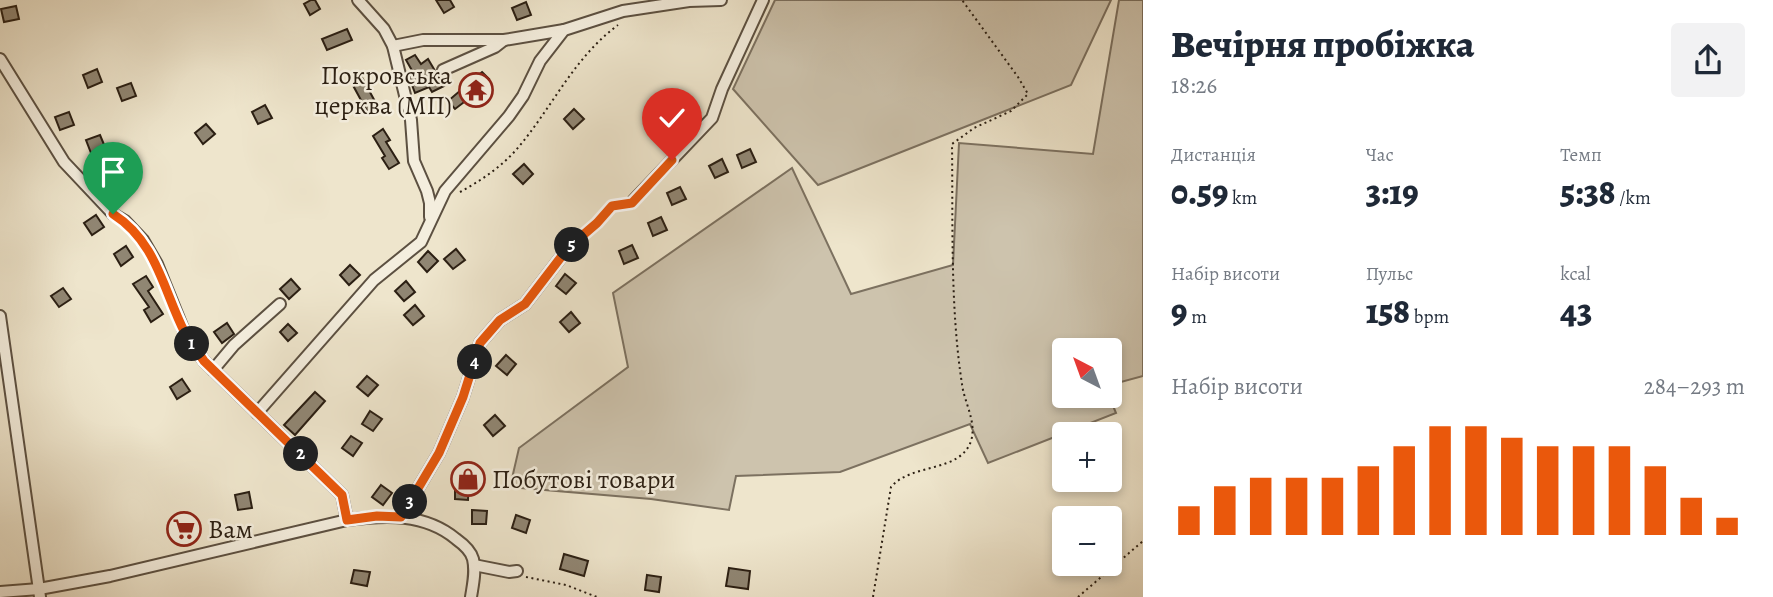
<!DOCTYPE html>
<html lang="uk">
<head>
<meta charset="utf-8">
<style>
	:root { --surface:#fff; --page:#f2f2f3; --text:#1f2937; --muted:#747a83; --accent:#ea580c }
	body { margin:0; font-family:Alegreya,serif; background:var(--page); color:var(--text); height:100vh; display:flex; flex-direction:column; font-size:26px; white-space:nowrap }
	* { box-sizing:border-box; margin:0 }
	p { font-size:23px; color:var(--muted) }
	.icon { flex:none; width:38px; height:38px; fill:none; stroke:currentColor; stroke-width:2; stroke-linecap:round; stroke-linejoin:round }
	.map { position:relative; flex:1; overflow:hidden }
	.sheet { display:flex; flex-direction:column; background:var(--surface); width:630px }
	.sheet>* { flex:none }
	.needle { width:46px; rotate:319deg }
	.fabs { position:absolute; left:1052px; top:338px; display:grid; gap:14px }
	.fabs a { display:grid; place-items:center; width:70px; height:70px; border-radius:7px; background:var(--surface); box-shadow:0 4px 10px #0003; font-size:35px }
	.pin { position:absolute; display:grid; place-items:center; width:60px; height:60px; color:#fff; margin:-72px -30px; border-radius:50% 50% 50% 0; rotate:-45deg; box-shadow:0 0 7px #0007 }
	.pin .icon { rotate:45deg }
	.km { position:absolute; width:35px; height:35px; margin:-18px; border-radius:50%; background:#222; color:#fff; font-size:19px; line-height:35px; text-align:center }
	.round { display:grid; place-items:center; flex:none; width:74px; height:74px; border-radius:7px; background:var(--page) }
	.head { display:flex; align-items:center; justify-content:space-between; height:119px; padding:0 28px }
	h1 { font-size:38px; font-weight:800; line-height:52px }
	.metrics { display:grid; grid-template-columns:repeat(3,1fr); gap:10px; height:119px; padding:7px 28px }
	.metrics div { display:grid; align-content:center }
	.metrics b { font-size:35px; font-weight:800 }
	.metrics small { font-size:19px; font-weight:400 }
	.metrics p { font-size:19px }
	.chart { height:196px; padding:14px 28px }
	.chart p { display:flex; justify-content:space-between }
	.chart svg { width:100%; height:126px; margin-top:7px; stroke:var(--accent); stroke-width:6 }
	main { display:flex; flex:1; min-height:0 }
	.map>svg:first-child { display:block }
	.green { fill:#cdc3ad; stroke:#7c7160; stroke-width:2 }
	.building { fill:#908673; stroke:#2b1f13; stroke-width:2 }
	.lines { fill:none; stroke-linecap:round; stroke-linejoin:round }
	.minor-casing { stroke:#5c5041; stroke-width:14 }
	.path { stroke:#2b1f13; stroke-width:2; stroke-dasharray:2 3.5; stroke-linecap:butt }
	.minor { stroke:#f4eede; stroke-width:10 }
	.route-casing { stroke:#fff; stroke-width:14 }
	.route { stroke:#ea580c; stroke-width:9 }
	.labels { text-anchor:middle; stroke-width:5; stroke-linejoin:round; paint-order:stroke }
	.poi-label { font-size:26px; fill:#2b1f13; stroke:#f4eede; text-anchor:start }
</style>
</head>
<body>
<main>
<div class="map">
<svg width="1143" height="597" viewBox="0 0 1143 597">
	<rect width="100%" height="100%" fill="#eee5cc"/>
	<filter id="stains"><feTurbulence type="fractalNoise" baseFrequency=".00286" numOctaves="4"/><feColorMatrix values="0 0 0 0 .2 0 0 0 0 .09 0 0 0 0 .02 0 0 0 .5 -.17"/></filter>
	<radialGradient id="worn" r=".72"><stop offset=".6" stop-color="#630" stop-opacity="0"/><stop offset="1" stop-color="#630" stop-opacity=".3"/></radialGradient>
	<g class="green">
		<path d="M775 0H1111L1071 85 818 185 733 89Z"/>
		<path d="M1119 0H1143V376L1110 385V350H1064V396H1109L1116 413 988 463 970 424 840 472 736 476 729 510 651 499 510 487 519 448 628 367 613 293 792 168 851 294 953 265 959 143 1093 154Z"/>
	</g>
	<g class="building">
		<path d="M311 0H315L320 9 310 15 304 4Z"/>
		<path d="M436 0H450L454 7 444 13Z"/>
		<path d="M526 2 531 15 517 20 512 8Z"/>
		<path d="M16 6 19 19 4 22 1 9Z"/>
		<path d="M347 29 352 40 327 50 322 39Z"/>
		<path d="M415 55 421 64 428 59 444 86 432 92 429 87 415 93 409 77 414 74 406 60Z"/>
		<path d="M97 69 102 82 88 88 83 75Z"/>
		<path d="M359 72 378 107 368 113 349 78Z"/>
		<path d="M482 72 489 79 482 85 484 87 455 109 448 101Z"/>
		<path d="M131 83 136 96 122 101 117 88Z"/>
		<path d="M265 105 272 118 258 124 252 112Z"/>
		<path d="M574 109 584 119 573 129 564 119Z"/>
		<path d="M69 112 74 125 60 130 55 117Z"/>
		<path d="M206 124 215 134 203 144 195 133Z"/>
		<path d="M383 129 390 140 386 142 399 163 389 169 382 158 385 156 373 136Z"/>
		<path d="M100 135 105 147 91 153 86 140Z"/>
		<path d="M750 149 756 162 742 168 737 155Z"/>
		<path d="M722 159 728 172 715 178 709 166Z"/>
		<path d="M524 164 533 174 523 184 513 174Z"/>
		<path d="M680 187 686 199 672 205 667 193Z"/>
		<path d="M96 215 104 227 92 235 84 223Z"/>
		<path d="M661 217 667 230 653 236 648 223Z"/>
		<path d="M632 245 638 258 624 264 619 251Z"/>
		<path d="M126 246 133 257 121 266 114 254Z"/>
		<path d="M456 249 465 260 453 269 444 259Z"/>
		<path d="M428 251 438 261 427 272 418 262Z"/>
		<path d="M350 265 360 275 349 285 340 275Z"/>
		<path d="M565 274 576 283 566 294 556 286Z"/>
		<path d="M146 276 153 287 148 291 163 314 151 322 144 310 149 307 133 284Z"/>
		<path d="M291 279 300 289 289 299 280 289Z"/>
		<path d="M406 281 415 292 404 301 395 291Z"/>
		<path d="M63 288 71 299 59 307 51 296Z"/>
		<path d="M415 305 424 316 413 325 404 315Z"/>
		<path d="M571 312 580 323 569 332 560 322Z"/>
		<path d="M227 323 234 334 222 343 214 332Z"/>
		<path d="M288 324 297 333 288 341 280 332Z"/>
		<path d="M506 355 516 364 507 375 496 366Z"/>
		<path d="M367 376 378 385 368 396 357 387Z"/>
		<path d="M182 379 190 391 177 399 170 387Z"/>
		<path d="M315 392 325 401 295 435 284 425Z"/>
		<path d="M370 411 382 419 373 431 362 424Z"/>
		<path d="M495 415 505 426 493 436 484 425Z"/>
		<path d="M351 436 362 443 353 456 342 448Z"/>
		<path d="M455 475H469L468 500 455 499Z"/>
		<path d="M381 485 392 493 383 505 372 497Z"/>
		<path d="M249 492 252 508 238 510 235 495Z"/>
		<path d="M472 510 487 511 486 524H472Z"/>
		<path d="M516 515 530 520 526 533 512 528Z"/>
		<path d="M564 554 588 561 584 576 560 569Z"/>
		<path d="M729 568 750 571 748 589 726 586Z"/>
		<path d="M354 570 370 572 367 586 351 583Z"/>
		<path d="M647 575 661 577 659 592 645 590Z"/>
	</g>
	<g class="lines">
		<g class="minor-casing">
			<g id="minor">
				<path d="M358 0 384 29 393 46 411 120 414 161 427 191 430 203V217"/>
				<path d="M393 46 423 40H504L564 30"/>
				<path d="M0 59 64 162 113 214 125 221 143 240 157 264 186 336 204 361 342 495 347 520"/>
				<path d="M443 70 495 47 504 40"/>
				<path d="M631 203 712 118 722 89 763 0"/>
				<path d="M0 316 40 597"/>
				<path d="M213 370 234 345 280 304"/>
				<path d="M257 413 374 280 421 242 445 191 509 116 523 96 540 61 564 30 623 11 689 1 721 0"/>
				<path d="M401 517 439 453 463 397 480 343 500 320 525 304 568 248"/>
				<path d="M474 565 509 572 517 571"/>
				<path d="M0 592 39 589 110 576 347 520C385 515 425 513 456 539 463 544 471 551 473 559 476 572 473 584 471 597"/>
			</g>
		</g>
		<g class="path">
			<path d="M460 192C480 181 500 168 516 150 551 110 573 58 618 25"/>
			<path d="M577 241 612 206 620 205"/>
			<path d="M526 577 566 585 597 597"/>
			<path d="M873 597 891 487C911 463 960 473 971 441 977 422 964 402 962 384 950 307 953 222 952 144L974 128 1011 111 1028 94 1018 77 962 0"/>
			<path d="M1078 597 1143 541"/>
		</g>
		<use href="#minor" class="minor"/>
	</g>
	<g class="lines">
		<g class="route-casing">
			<path id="route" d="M113 214C157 242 163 290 185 333 190 343 198 352 204 361L342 495 347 520 377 516 401 517 439 453 463 397 480 343 500 320 525 304 568 248 597 223 612 206 632 203 672 160"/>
		</g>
		<use href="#route" class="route"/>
	</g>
	<defs>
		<g id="temple-ring" transform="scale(1.75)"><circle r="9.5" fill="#f4eede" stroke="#8f2418" stroke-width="1.5"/><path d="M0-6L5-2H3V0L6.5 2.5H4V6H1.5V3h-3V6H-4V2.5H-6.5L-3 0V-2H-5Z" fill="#8f2418"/></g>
		<g id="shop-ring" transform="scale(1.75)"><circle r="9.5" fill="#f4eede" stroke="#8f2418" stroke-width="1.5"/><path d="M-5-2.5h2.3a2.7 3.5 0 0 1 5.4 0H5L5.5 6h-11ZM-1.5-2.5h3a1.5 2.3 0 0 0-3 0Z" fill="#8f2418"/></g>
		<g id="supermarket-ring" transform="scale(1.75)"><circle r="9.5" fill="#f4eede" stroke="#8f2418" stroke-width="1.5"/><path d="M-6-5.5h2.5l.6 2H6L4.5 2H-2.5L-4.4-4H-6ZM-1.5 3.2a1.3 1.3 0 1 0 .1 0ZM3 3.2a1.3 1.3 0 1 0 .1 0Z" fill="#8f2418"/></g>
	</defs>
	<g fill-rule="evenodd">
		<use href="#temple-ring" x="476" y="90"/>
		<use href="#shop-ring" x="468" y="479"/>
		<use href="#supermarket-ring" x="184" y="529"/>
	</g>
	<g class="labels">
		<g class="poi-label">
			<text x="452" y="84" text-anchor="end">Покровська<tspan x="452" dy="30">церква (МП)</tspan></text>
			<text x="492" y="488">Побутові товари</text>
			<text x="208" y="538">Вам</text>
		</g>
	</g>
	<rect width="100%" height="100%" filter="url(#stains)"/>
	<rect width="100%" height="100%" fill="url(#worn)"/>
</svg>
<div class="fabs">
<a><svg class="needle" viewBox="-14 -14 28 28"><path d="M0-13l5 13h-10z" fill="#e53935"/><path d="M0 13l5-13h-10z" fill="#747a83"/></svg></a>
<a>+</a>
<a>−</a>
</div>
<div class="pin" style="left:113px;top:214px;background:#1e9e55"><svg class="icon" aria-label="arrive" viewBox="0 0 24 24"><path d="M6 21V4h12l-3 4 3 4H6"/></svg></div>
<div class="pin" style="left:672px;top:160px;background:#d93025"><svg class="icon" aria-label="check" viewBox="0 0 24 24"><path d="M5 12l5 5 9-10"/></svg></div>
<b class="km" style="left:192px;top:344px">1</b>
<b class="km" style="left:301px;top:454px">2</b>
<b class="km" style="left:410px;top:502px">3</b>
<b class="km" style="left:475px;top:362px">4</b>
<b class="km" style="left:572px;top:245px">5</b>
</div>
<section class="sheet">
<div class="head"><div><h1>Вечірня пробіжка</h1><p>18:26</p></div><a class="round"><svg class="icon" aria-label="share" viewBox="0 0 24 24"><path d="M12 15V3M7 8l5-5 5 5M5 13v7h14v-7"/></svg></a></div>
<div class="metrics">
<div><p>Дистанція</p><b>0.59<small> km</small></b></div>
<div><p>Час</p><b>3:19</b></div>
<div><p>Темп</p><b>5:38<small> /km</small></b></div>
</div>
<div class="metrics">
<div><p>Набір висоти</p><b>9<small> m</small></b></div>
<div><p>Пульс</p><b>158<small> bpm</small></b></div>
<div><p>kcal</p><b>43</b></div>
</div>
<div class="chart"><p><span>Набір висоти</span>284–293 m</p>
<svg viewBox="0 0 160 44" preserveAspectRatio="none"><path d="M5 44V34M15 44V27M25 44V24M35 44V24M45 44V24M55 44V20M65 44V13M75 44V6M85 44V6M95 44V10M105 44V13M115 44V13M125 44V13M135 44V20M145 44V31M155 44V38"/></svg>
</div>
</section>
</main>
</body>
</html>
